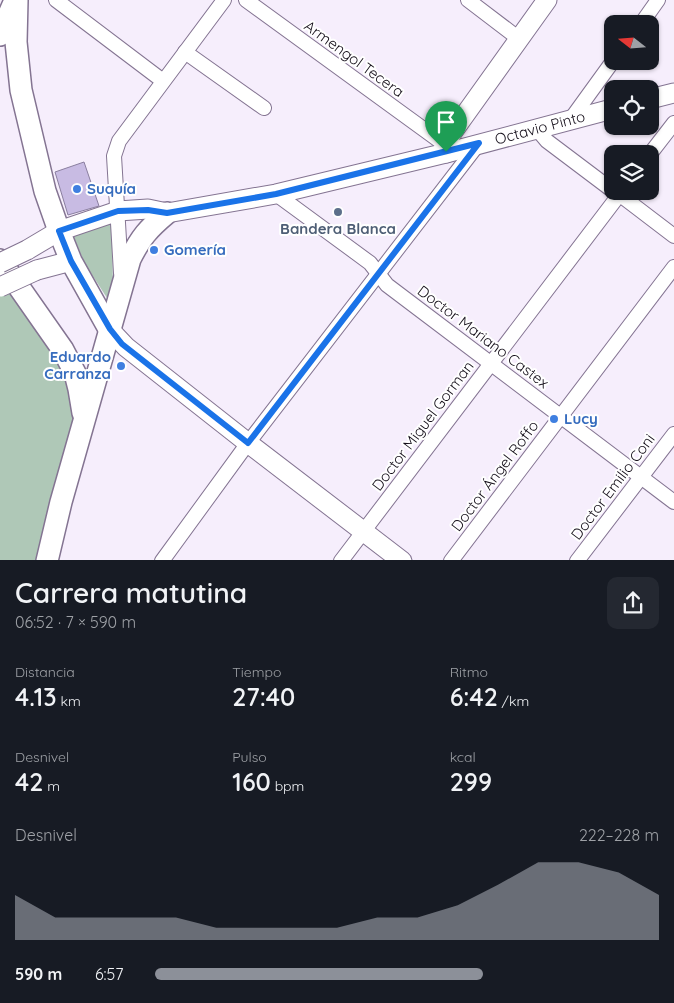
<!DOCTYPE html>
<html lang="es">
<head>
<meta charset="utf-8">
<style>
	:root { --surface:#171b24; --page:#242831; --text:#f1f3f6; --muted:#9ea1a6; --accent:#8c9099 }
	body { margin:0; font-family:Quicksand,sans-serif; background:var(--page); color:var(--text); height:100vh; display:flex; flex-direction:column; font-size:19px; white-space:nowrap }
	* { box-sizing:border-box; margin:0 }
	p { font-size:16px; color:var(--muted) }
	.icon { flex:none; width:28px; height:28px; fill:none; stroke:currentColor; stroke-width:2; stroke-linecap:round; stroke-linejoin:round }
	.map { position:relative; height:560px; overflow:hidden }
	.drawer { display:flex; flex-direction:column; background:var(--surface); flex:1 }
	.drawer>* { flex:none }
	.needle { width:32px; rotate:287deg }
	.controls { position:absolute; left:604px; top:15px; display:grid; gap:10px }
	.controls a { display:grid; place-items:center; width:55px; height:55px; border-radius:10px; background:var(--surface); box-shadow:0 1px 4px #0004; font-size:25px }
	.pin { position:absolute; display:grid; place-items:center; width:42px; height:42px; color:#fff; margin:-51px -21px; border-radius:50% 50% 50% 0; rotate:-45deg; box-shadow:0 0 5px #0007 }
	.pin .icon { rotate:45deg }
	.round { display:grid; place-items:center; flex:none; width:52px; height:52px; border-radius:10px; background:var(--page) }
	.head { display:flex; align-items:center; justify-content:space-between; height:85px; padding:0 15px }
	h1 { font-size:28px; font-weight:600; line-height:38px }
	.metrics { display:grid; grid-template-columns:repeat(3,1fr); gap:8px; height:85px; padding:5px 15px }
	.metrics div { display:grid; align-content:center }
	.metrics b { font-size:25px; font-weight:600 }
	.metrics small { font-size:14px; font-weight:400 }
	.metrics p { font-size:14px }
	.chart { height:140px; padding:10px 15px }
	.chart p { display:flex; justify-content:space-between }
	.chart svg { width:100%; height:90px; margin-top:5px; fill:var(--accent); opacity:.7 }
	ul { padding:0 15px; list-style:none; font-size:16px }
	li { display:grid; grid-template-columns:80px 60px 1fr; align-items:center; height:38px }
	li i { height:12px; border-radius:6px; background:var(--accent) }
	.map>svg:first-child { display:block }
	.green { fill:#afc8b7 }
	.building { fill:#c8bbe3; stroke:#8a7f9f }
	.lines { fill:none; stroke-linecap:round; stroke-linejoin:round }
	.street-casing { stroke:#847492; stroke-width:16 }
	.secondary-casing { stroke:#847492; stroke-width:21 }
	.primary-casing { stroke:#847492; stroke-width:24 }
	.street { stroke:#fff; stroke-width:14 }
	.secondary { stroke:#fff; stroke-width:19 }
	.primary { stroke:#fff; stroke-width:21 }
	.secondary-bridge-casing { stroke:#847492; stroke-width:21; stroke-linecap:butt }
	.secondary-bridge { stroke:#fff; stroke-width:19 }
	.route-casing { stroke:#fff; stroke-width:10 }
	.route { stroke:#1a73e8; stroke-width:6 }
	.shop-dot { fill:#3f7fe0; stroke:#fff; stroke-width:2 }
	.service-dot { fill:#5c6f8a; stroke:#fff; stroke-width:2 }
	.labels { text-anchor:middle; stroke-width:4; stroke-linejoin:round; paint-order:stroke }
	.street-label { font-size:15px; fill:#120c17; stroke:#fff }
	.shop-label { font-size:15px; font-weight:bold; fill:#366cbe; stroke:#fff; text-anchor:start }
	.service-label { font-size:15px; font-weight:bold; fill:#4e5e75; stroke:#fff }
</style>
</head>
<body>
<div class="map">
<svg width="674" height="561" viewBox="0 0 674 561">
	<rect width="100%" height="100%" fill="#f6eefc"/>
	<g class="green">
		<path d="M112 220 113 289 109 301 85 264 72 233Z"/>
		<path d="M0 260 79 389 47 560H0Z"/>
	</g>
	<path class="building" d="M84 162 99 206 68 215 55 172Z"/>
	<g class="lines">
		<g class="street-casing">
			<g id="street">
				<path d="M56 0 163 81"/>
				<path d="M246 0 444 144"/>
				<path d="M468 0 518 38"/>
				<path d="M641 24 658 0"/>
				<path d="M185 52 264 108"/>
				<path d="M571 119 613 61"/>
				<path d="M536 128 547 141 612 190"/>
				<path d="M650 154 674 123"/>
				<path d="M615 191 674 236"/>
				<path d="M276 194 370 263 387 285 674 502"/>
				<path d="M121 273 114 156 119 141 224 0"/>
				<path d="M162 561 248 443 479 143"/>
				<path d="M341 561 622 191"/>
				<path d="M451 561 674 267"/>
				<path d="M577 561 674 434"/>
			</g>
		</g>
		<g class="secondary-casing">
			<g id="secondary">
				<path d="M650 99 674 93"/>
				<path d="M446 153 444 144 547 0"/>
				<path d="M27 250 59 231 118 211 148 209 167 213 276 194 446 153 612 109"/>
				<path d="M37 270 71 261"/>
				<path d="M109 329 126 347 248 443 402 561"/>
			</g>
		</g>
		<g class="primary-casing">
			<g id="primary">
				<path d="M17 0 16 42 21 90 45 191 59 231 71 261 109 329"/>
				<path d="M0 35 13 5"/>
				<path d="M0 260 63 350 75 373 79 389 83 413"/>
				<path d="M47 561 61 502 130 259C141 237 148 229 167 213"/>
			</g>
		</g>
		<use href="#street" class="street"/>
		<use href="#secondary" class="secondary"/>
		<use href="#primary" class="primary"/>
		<g class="secondary-bridge-casing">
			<g id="secondary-bridge">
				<path d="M0 263 27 250"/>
				<path d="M0 287 37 270"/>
			</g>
		</g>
		<use href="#secondary-bridge" class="secondary-bridge"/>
	</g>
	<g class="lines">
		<g class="route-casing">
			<path id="route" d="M479 143 248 443 122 344 110 329 71 261 59 231 118 211 148 210 167 213 276 194Z"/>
		</g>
		<use href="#route" class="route"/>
	</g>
	<g class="shop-dot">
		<circle cx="77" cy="189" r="5"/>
		<circle cx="154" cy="250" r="5"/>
		<circle cx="121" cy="366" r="5"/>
		<circle cx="554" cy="419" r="5"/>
	</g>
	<circle class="service-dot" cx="338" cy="212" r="5"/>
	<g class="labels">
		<g class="street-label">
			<text transform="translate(354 59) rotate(36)" y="5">Armengol Tecera</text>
			<text transform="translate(540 128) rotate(-15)" y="5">Octavio Pinto</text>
			<text transform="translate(483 337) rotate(37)" y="5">Doctor Mariano Castex</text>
			<text transform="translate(423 426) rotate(-53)" y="5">Doctor Miguel Gorman</text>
			<text transform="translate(495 476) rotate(-53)" y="5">Doctor Ángel Roffo</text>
			<text transform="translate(613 487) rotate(-53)" y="5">Doctor Emilio Coni</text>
		</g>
		<g class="shop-label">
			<text x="87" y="194">Suquía</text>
			<text x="164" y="255">Gomería</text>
			<text x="111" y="362" text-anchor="end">Eduardo<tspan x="111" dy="17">Carranza</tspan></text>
			<text x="564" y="424">Lucy</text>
		</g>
		<g class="service-label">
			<text x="338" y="234">Bandera Blanca</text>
		</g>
	</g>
</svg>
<div class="controls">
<a><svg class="needle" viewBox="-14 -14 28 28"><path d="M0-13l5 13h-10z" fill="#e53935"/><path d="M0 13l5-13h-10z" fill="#9ea1a6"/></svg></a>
<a><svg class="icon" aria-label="locate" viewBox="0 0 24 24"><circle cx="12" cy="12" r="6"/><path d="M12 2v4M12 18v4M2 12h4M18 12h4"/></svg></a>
<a><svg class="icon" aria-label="layers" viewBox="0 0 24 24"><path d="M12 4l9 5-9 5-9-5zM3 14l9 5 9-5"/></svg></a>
</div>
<div class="pin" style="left:446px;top:152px;background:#1e9e55"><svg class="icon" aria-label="arrive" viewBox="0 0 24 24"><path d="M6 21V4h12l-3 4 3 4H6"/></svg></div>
</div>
<section class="drawer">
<div class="head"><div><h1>Carrera matutina</h1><p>06:52 · 7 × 590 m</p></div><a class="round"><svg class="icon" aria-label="share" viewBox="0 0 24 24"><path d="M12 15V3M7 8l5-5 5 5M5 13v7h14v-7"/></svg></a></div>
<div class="metrics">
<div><p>Distancia</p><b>4.13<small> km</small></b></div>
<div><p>Tiempo</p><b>27:40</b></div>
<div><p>Ritmo</p><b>6:42<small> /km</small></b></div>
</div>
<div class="metrics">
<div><p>Desnivel</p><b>42<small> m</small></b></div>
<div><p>Pulso</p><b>160<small> bpm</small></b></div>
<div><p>kcal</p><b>299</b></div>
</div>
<div class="chart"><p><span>Desnivel</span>222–228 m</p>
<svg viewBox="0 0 160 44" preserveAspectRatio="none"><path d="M0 44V22L10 33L20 33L30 33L40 33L50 38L60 38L70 38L80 38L90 33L100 33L110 27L120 17L130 6L140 6L150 11L160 22V44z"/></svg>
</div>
<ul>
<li><b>590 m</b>6:57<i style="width:65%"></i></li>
</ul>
</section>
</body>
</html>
